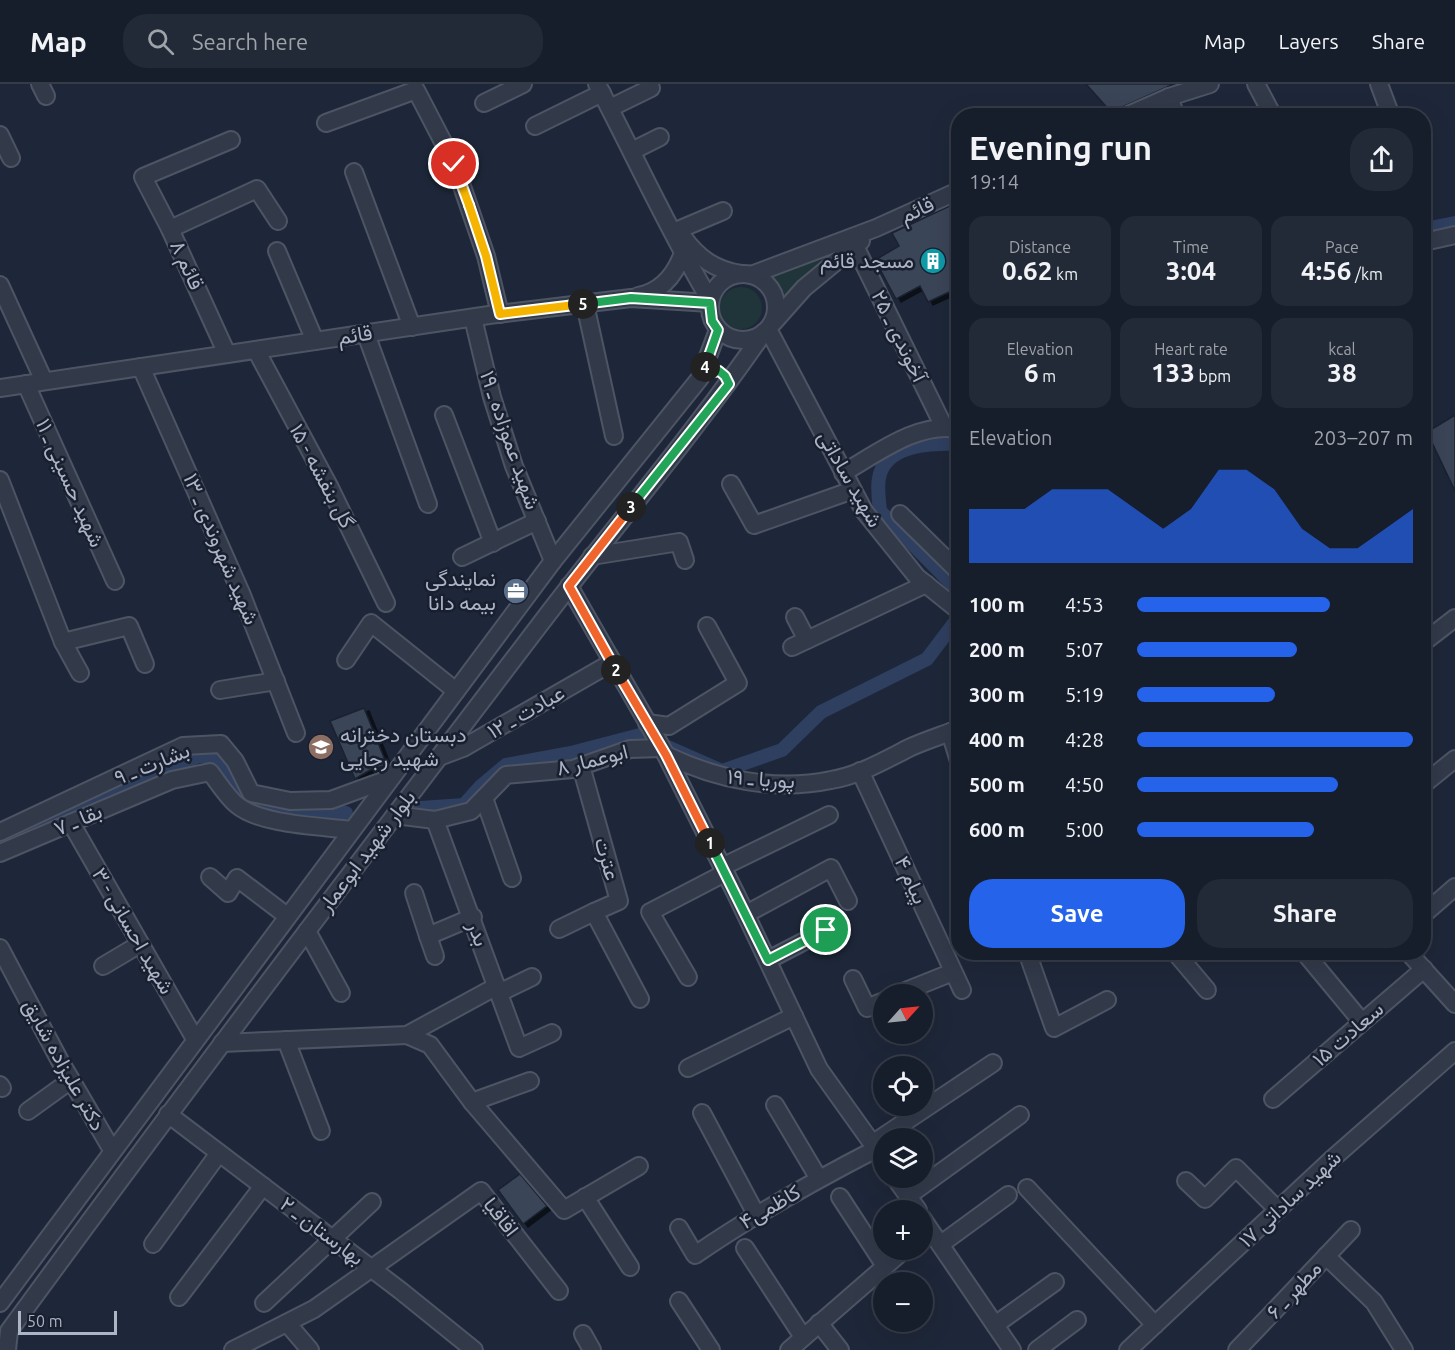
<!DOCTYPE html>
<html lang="en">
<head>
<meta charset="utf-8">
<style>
	:root { --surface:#161d2b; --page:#232a37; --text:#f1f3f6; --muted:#9ea2a9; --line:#353b47; --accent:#2563eb }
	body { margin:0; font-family:Ubuntu,Vazirmatn,sans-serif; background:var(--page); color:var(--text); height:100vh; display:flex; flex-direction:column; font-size:22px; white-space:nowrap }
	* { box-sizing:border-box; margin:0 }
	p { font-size:20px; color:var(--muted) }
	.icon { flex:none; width:33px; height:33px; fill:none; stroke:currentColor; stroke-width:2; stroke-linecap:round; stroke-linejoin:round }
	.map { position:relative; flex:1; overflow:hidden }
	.sheet { position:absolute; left:951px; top:24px; width:480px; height:852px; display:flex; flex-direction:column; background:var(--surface); border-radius:24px; box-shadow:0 6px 24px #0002,0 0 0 2px var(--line) }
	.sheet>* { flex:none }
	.needle { width:39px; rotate:63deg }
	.controls { position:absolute; left:873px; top:900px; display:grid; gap:12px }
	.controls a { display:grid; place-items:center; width:60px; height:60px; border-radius:50%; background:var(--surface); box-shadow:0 6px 24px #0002,0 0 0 2px var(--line); font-size:30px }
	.scale { position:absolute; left:18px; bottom:15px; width:99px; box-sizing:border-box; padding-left:6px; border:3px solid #acb4c6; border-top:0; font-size:16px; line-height:21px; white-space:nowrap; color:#acb4c6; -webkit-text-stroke:4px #181f2e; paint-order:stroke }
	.pin { position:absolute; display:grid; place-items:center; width:51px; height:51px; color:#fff; margin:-26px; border:3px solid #fff; border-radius:50%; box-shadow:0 2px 6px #0007 }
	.km { position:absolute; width:30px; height:30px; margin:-15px; border-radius:50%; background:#222; color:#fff; font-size:16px; line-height:30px; text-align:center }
	.round { display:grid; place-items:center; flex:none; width:63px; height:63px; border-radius:24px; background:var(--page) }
	.head { display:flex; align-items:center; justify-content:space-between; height:102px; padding:0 18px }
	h1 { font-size:33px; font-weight:700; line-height:45px }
	.figures { display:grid; grid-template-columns:repeat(3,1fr); gap:9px; height:102px; padding:6px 18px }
	.figures div { display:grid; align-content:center; border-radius:15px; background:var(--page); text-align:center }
	.figures b { font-size:26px; font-weight:700 }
	.figures small { font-size:16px; font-weight:400 }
	.figures p { font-size:16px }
	.chart { height:168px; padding:12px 18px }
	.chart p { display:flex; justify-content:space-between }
	.chart svg { width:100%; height:108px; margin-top:6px; fill:var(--accent); opacity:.7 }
	.button { display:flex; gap:12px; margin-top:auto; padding:12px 18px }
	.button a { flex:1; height:69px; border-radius:24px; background:var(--accent); color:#fff; font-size:24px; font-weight:700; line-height:69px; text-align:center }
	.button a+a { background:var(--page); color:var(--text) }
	ul { padding:0 18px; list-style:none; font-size:20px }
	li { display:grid; grid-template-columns:96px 72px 1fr; align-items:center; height:45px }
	li i { height:15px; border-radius:8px; background:var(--accent) }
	header { display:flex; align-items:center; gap:36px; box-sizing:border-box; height:84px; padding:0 30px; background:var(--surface); border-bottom:2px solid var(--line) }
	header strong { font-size:28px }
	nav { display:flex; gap:33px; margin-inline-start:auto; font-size:21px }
	.search { width:420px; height:54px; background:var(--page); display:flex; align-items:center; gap:15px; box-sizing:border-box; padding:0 21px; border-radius:24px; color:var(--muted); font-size:22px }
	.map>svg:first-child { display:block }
	.green { fill:#20353a }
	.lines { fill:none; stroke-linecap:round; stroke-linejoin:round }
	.canal { stroke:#2f3f60; stroke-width:14 }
	.building { fill:#3a4559; stroke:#1a2130; stroke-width:1.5; filter:url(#shadow) }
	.minor-casing { stroke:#4d5464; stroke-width:20 }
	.minor { stroke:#323a4a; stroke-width:16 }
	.split-1-casing { stroke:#fff; stroke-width:12 }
	.split-2-casing { stroke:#fff; stroke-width:12 }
	.split-3-casing { stroke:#fff; stroke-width:12 }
	.split-4-casing { stroke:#fff; stroke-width:12 }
	.split-5-casing { stroke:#fff; stroke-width:12 }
	.split-6-casing { stroke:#fff; stroke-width:12 }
	.split-7-casing { stroke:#fff; stroke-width:12 }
	.split-1 { stroke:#22a559; stroke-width:8 }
	.split-2 { stroke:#f0652b; stroke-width:8 }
	.split-3 { stroke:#f0652b; stroke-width:8 }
	.split-4 { stroke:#22a559; stroke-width:8 }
	.split-5 { stroke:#22a559; stroke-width:8 }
	.split-6 { stroke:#f5b400; stroke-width:8 }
	.split-7 { stroke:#f5b400; stroke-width:8 }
	.labels { text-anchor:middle; stroke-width:5; stroke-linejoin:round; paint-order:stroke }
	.street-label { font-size:21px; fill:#acb4c6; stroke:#181f2e }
	.poi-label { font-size:21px; fill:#acb4c6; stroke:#181f2e; text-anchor:end }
</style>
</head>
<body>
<header>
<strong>Map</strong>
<div class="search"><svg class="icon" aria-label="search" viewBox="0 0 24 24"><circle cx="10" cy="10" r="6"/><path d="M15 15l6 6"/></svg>Search here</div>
<nav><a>Map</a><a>Layers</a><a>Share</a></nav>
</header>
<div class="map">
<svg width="1455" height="1266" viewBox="0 0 1455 1266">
	<defs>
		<filter id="shadow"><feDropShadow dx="5" dy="3" stdDeviation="0" flood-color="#0009"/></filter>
	</defs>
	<rect width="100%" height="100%" fill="#1e2739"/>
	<g class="green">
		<path d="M846 160 784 212 773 192Z"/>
		<circle cx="741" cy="224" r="21"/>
	</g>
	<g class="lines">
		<g class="canal">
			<path d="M1424 145 1455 139"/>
			<path d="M958 360C932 359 885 360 879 394 877 404 879 417 880 427L958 506"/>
			<path d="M421 724 464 721 481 702 506 681 571 669 640 651 722 687 782 666 821 628 927 575 955 538"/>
			<path d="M24 750 198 672 217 673C231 689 241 714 257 724L346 729"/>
		</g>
	</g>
	<g class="building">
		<path d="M1086 0H1174L1111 28Z"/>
		<path d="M958 118V204L928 218 920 202 896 215 875 176 899 162 892 149Z"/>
		<path d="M1455 331V407L1427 348Z"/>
		<path d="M364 624 387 681 370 686 355 695 330 637Z"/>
		<path d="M520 1090 547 1122 523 1140 498 1106Z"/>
	</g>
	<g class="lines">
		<g class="minor-casing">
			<g id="minor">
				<path d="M40 0 46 12"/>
				<path d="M597 0C635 72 668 146 710 216"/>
				<path d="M1256 0 1273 32"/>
				<path d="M1379 0 1391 32"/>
				<path d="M1169 13 1176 32"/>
				<path d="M484 19 523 0"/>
				<path d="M610 24 651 4"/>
				<path d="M1126 32 1169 13 1210 0"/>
				<path d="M326 39 416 6 454 79 486 172 500 230"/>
				<path d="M535 42 602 9"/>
				<path d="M0 51 11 74"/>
				<path d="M632 67 660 53"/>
				<path d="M354 88 412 243"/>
				<path d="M170 145 257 105 278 137"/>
				<path d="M678 146 723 127"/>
				<path d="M683 153C698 174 715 186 741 190"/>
				<path d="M1424 158 1455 151"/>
				<path d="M855 162 944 343"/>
				<path d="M277 167 315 257"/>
				<circle cx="743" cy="223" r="33"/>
				<path d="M751 191 876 144 958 107"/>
				<path d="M0 201 44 297"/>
				<path d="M638 212C661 208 675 191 683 169"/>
				<path d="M585 220 614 352"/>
				<path d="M473 234 492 313 514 382 553 477"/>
				<path d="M773 239 804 204 861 157"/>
				<path d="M768 245 864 427 917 493 958 526"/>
				<path d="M366 250 428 420"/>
				<path d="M256 266 329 402 386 519"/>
				<path d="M227 270 170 145 143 93 231 56"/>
				<path d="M141 283 241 509 296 649"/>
				<path d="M26 300 115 497"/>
				<path d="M0 304 489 231 631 214 710 219"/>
				<path d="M444 331 493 459"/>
				<path d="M843 389C878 369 917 338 958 345"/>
				<path d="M0 396 63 558 80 589"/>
				<path d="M731 400 754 441 853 406"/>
				<path d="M900 430 958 487"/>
				<path d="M592 472 679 458 685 476"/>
				<path d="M462 473 537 437"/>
				<path d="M569 502 666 671 736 810 819 985 884 1076"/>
				<path d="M795 533 807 556"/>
				<path d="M63 558 129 542 145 580"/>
				<path d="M1424 558 1455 534"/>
				<path d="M792 563 926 500"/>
				<path d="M346 576 371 539 456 607"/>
				<path d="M220 606 276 597"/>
				<path d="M647 639 669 642 738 599 707 542"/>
				<path d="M950 648 958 674"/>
				<path d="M666 671C716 695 774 708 831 696 860 691 885 676 911 663 927 656 943 651 958 645"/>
				<path d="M439 673 463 664 611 579"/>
				<path d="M581 682 619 817 594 828 640 915"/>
				<path d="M860 687 962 906"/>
				<path d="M1424 700 1455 675"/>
				<path d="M484 714 512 794"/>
				<path d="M395 731 435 736 471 727 506 691 573 685 630 665 661 664"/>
				<path d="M435 736 519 964 552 949"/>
				<path d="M71 739 195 955"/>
				<path d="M0 748 183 662 221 660 235 677 251 709 290 717 331 716 391 694"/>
				<path d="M0 769 172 696 210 688C218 698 227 713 237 721 261 741 321 742 351 746"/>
				<path d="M722 783 829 731"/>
				<path d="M210 793 228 809 237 794 287 832"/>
				<path d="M414 809 428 852 473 833"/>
				<path d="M746 830 831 784 848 817"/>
				<path d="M1424 830 1455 803"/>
				<path d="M559 845 594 828"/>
				<path d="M307 847 341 909"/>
				<path d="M428 852 435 872"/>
				<path d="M0 864 60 977 112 1066"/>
				<path d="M1027 868 1054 944 1107 916"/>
				<path d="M1175 868 1207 906"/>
				<path d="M1304 868 1362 938"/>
				<path d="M1408 868 1455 920"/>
				<path d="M768 876 826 846"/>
				<path d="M103 882 140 860"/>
				<path d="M688 893 650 828 725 789"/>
				<path d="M853 895 867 924 884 917"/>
				<path d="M499 909 532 893"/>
				<path d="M898 910 953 888"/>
				<path d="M407 951 430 961 472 1018 564 1126 639 1082"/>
				<path d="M286 956 321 1047"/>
				<path d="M222 959 407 951 497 902"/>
				<path d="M688 984 794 932"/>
				<path d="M0 1001 2 1004"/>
				<path d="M1273 1015 1424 885"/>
				<path d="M472 1018 530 997"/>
				<path d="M775 1021 819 1095"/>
				<path d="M28 1027 71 996"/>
				<path d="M702 1029 757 1132"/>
				<path d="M168 1030 401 1207 474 1266"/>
				<path d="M872 1060 993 979"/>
				<path d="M895 1094 918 1126"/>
				<path d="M1186 1097 1205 1115 1236 1084 1278 1126"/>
				<path d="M1027 1104 1155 1241"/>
				<path d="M908 1112 1020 1031"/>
				<path d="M585 1113 630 1183"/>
				<path d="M840 1113 885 1182"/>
				<path d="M922 1134 1012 1266"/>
				<path d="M679 1144 695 1171C753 1131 814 1097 876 1065"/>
				<path d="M153 1160 219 1069"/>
				<path d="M941 1160 1008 1111"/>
				<path d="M745 1164 803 1253"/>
				<path d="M1326 1172 1374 1218 1404 1266"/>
				<path d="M179 1213 263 1102"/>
				<path d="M679 1217 711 1266"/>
				<path d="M0 1219 553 477 700 294 718 246"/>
				<path d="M264 1219 372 1118"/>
				<path d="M287 1239 310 1266"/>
				<path d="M819 1239 840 1266"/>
				<path d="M995 1241 1055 1198"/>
				<path d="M583 1250 592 1266"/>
				<path d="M7 1266 9 1247C182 1010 360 777 538 543 613 444 694 350 764 248"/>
				<path d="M233 1266 314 1225 481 1107 559 1207"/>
				<path d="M789 1266 904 1166"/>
				<path d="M1037 1266 1077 1236"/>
				<path d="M1128 1266 1332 1075 1455 967"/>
				<path d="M1237 1266 1351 1146"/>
			</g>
		</g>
		<use href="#minor" class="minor"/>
	</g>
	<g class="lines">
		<g class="split-1-casing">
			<path id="split-1" d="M710 759 768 876 826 846"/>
		</g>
		<g class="split-2-casing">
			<path id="split-2" d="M616 586 666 671 710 759"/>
		</g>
		<g class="split-3-casing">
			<path id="split-3" d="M616 586 569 502 631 423"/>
		</g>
		<g class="split-4-casing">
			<path id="split-4" d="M631 423 729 300 725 292 719 287 703 290 705 283"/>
		</g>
		<g class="split-5-casing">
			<path id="split-5" d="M583 220 631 214 710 219 712 237 718 246 705 283"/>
		</g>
		<g class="split-6-casing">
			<path id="split-6" d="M469 121 486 172 500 230 583 220"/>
		</g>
		<g class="split-7-casing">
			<path id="split-7" d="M454 80 469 121"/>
		</g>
		<use href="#split-1" class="split-1"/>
		<use href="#split-2" class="split-2"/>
		<use href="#split-3" class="split-3"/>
		<use href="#split-4" class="split-4"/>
		<use href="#split-5" class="split-5"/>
		<use href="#split-6" class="split-6"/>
		<use href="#split-7" class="split-7"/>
	</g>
	<defs>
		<g id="building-disc" transform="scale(1.35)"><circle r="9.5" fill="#0f9aa8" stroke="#181f2e"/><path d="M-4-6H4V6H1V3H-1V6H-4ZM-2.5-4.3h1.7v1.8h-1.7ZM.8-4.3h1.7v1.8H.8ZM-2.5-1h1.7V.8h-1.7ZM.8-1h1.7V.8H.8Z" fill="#fff"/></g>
		<g id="office-disc" transform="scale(1.35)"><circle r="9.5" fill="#5c6f8a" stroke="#181f2e"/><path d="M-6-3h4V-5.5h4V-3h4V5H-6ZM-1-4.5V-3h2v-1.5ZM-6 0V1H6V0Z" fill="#fff"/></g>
		<g id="school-disc" transform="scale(1.35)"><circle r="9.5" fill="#8d6e63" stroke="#181f2e"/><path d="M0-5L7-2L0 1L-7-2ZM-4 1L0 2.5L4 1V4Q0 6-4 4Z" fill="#fff"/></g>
	</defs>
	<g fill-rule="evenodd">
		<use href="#building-disc" x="933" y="177"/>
		<use href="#office-disc" x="516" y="507"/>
		<use href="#school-disc" x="321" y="663"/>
	</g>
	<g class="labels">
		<g class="street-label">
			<text transform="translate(917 126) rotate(-25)" y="7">قائم</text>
			<text transform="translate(187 181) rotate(65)" y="7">قائم ۸</text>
			<text transform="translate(355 251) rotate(-9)" y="7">قائم</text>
			<text transform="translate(899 252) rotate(64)" y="7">آخوندی ـ ۲۵</text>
			<text transform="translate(510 356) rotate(71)" y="7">شهید عموزاده ـ ۱۹</text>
			<text transform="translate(322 392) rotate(62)" y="7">گل بنفشه - ۱۵</text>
			<text transform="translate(850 395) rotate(60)" y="7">شهید ساداتی</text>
			<text transform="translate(70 399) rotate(66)" y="7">شهید حسینی ـ ۱۱</text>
			<text transform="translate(221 465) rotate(67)" y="7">شهید شهروندی ـ ۱۳</text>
			<text transform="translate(526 628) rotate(-30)" y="7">عبادت ـ ۱۲</text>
			<text transform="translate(592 676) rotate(-14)" y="7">ابوعمار ۸</text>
			<text transform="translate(152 680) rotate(-22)" y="7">بشارت ـ ۹</text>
			<text transform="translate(761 695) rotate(4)" y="7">پوریا ـ ۱۹</text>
			<text transform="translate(78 736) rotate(-23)" y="7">بقا ـ ۷</text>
			<text transform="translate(367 767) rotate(-53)" y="7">بلوار شهید ابوعمار</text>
			<text transform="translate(607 775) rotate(74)" y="7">عترت</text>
			<text transform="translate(911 796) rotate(65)" y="7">پیام ۴</text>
			<text transform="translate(133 847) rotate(60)" y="7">شهید احسانی - ۳</text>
			<text transform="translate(478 850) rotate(70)" y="7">بدر</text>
			<text transform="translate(1348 950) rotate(-41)" y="7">سعادت ۱۵</text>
			<text transform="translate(64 981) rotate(61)" y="7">دکتر علیزاده شایق</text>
			<text transform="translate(1290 1115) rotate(-43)" y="7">شهید ساداتی ۱۷</text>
			<text transform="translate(770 1123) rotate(-30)" y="7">کاظمی۴</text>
			<text transform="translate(501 1133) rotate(52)" y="7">اقاقیا</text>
			<text transform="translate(322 1147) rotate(37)" y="7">بهارستان ـ ۲</text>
			<text transform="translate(1294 1206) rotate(-47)" y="7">مطهر ـ ۶</text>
		</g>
		<g class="poi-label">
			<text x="914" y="184">مسجد قائم</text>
			<text x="496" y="502">نمایندگی<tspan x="496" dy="24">بیمه دانا</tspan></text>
			<text x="340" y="658" text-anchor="start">دبستان دخترانه<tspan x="340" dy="24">شهید رجایی</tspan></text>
		</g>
	</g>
</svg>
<div class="controls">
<a><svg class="needle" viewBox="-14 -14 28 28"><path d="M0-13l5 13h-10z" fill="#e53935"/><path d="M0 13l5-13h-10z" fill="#9ea2a9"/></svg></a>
<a><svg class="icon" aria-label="locate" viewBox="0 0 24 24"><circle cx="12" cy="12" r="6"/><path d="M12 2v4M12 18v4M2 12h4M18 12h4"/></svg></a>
<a><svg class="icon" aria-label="layers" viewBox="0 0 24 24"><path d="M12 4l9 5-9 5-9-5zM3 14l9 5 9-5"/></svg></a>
<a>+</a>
<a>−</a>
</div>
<div class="scale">50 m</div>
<div class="pin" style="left:826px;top:846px;background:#1e9e55"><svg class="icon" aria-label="arrive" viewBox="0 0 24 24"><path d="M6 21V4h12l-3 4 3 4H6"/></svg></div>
<div class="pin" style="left:454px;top:80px;background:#d93025"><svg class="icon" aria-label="check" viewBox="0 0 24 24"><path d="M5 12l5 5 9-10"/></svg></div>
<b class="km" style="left:710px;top:759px">1</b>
<b class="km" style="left:616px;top:586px">2</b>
<b class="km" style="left:631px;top:423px">3</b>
<b class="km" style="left:705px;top:283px">4</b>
<b class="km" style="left:583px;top:220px">5</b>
<section class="sheet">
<div class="head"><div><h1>Evening run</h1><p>19:14</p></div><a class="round"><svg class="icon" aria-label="share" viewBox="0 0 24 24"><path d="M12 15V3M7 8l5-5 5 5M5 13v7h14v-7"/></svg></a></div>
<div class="figures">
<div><p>Distance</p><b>0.62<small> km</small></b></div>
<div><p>Time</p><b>3:04</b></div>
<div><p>Pace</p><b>4:56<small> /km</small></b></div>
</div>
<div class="figures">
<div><p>Elevation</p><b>6<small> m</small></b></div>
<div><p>Heart rate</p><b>133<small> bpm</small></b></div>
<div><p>kcal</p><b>38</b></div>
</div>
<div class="chart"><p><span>Elevation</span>203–207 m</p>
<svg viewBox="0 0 160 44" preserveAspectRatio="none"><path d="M0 44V22L10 22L20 22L30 14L40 14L50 14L60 22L70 30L80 22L90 6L100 6L110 14L120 30L130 38L140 38L150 30L160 22V44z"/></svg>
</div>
<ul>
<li><b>100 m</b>4:53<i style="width:70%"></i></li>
<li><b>200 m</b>5:07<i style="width:58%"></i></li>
<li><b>300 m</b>5:19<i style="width:50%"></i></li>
<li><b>400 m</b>4:28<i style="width:100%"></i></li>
<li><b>500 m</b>4:50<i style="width:73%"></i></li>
<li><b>600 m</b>5:00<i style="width:64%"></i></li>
</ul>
<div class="button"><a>Save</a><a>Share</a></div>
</section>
</div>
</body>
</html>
